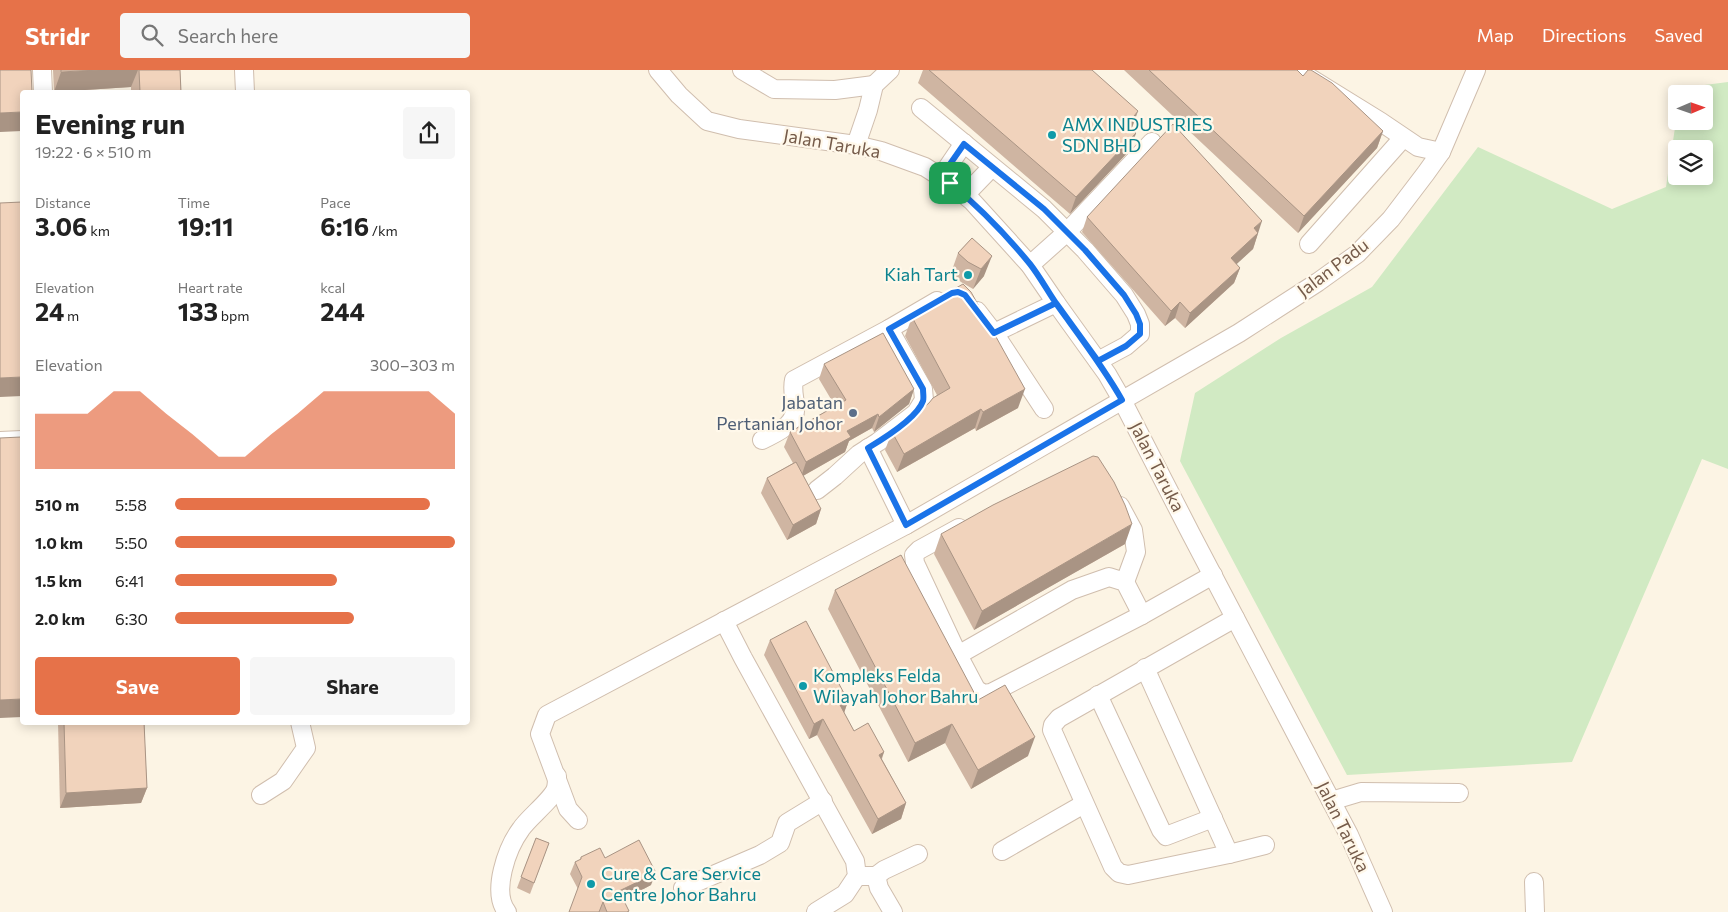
<!DOCTYPE html>
<html lang="en">
<head>
<meta charset="utf-8">
<style>
	:root { --surface:#fff; --page:#f6f6f6; --text:#222; --muted:#767676; --accent:#e67249 }
	body { margin:0; font-family:Commissioner,sans-serif; background:var(--page); color:var(--text); height:100vh; display:flex; flex-direction:column; font-size:19px; white-space:nowrap }
	* { box-sizing:border-box; margin:0 }
	p { font-size:16px; color:var(--muted) }
	.icon { flex:none; width:28px; height:28px; fill:none; stroke:currentColor; stroke-width:2; stroke-linecap:round; stroke-linejoin:round }
	.map { position:relative; flex:1; overflow:hidden }
	.sheet { position:absolute; left:20px; top:20px; width:450px; height:635px; display:flex; flex-direction:column; background:var(--surface); border-radius:5px; box-shadow:0 2px 12px #0003 }
	.sheet>* { flex:none }
	.needle { width:32px; rotate:88deg }
	.buttons { position:absolute; left:1668px; top:15px; display:grid; gap:10px }
	.buttons a { display:grid; place-items:center; width:45px; height:45px; border-radius:5px; background:var(--surface); box-shadow:0 2px 12px #0003; font-size:25px }
	.pin { position:absolute; display:grid; place-items:center; width:42px; height:42px; color:#fff; margin:-21px; border-radius:10px; box-shadow:0 2px 8px #0006 }
	.round { display:grid; place-items:center; flex:none; width:52px; height:52px; border-radius:5px; background:var(--page) }
	.headline { display:flex; align-items:center; justify-content:space-between; height:85px; padding:0 15px }
	h1 { font-size:28px; font-weight:700; line-height:38px }
	.figures { display:grid; grid-template-columns:repeat(3,1fr); gap:8px; height:85px; padding:5px 15px }
	.figures div { display:grid; align-content:center }
	.figures b { font-size:25px; font-weight:700 }
	.figures small { font-size:14px; font-weight:400 }
	.figures p { font-size:14px }
	.chart { height:140px; padding:10px 15px }
	.chart p { display:flex; justify-content:space-between }
	.chart svg { width:100%; height:90px; margin-top:5px; fill:var(--accent); opacity:.7 }
	.action { display:flex; gap:10px; margin-top:auto; padding:10px 15px }
	.action a { flex:1; height:58px; border-radius:5px; background:var(--accent); color:#fff; font-size:20px; font-weight:700; line-height:58px; text-align:center }
	.action a+a { background:var(--page); color:var(--text) }
	ul { padding:0 15px; list-style:none; font-size:16px }
	li { display:grid; grid-template-columns:80px 60px 1fr; align-items:center; height:38px }
	li i { height:12px; border-radius:6px; background:var(--accent) }
	header { display:flex; align-items:center; gap:30px; box-sizing:border-box; height:70px; padding:0 25px; background:var(--accent); color:#fff }
	header strong { font-size:24px }
	nav { display:flex; gap:28px; margin-inline-start:auto; font-size:18px }
	.search { width:350px; height:45px; background:var(--page); display:flex; align-items:center; gap:12px; box-sizing:border-box; padding:0 18px; border-radius:5px; color:var(--muted); font-size:19px }
	.map>svg:first-child { display:block }
	.green { fill:#d1eac3; fill-rule:evenodd }
	.lines { fill:none; stroke-linecap:round; stroke-linejoin:round }
	.minor-casing { stroke:#d0beae; stroke-width:20 }
	.minor { stroke:#fff; stroke-width:18 }
	.wall { fill:#cfb5a2 }
	.shaded-wall { fill:#a99484 }
	.building { fill:#f1d3bc; stroke:#a99484 }
	.route-casing { stroke:#fff; stroke-width:10 }
	.route { stroke:#1a73e8; stroke-width:6 }
	.culture-dot { fill:#0f9aa8; stroke:#fff8ea; stroke-width:2 }
	.service-dot { fill:#5c6f8a; stroke:#fff8ea; stroke-width:2 }
	.labels { text-anchor:middle; stroke-width:4.5; stroke-linejoin:round; paint-order:stroke }
	.culture-label { font-size:18px; fill:#0d838f; stroke:#fff8ea; text-anchor:start }
	.street-label { font-size:18px; fill:#755b4a; stroke:#fff8ea }
	.service-label { font-size:18px; fill:#4e5e75; stroke:#fff8ea; text-anchor:end }
</style>
</head>
<body>
<header>
<strong>Stridr</strong>
<div class="search"><svg class="icon" aria-label="search" viewBox="0 0 24 24"><circle cx="10" cy="10" r="6"/><path d="M15 15l6 6"/></svg>Search here</div>
<nav><a>Map</a><a>Directions</a><a>Saved</a></nav>
</header>
<div class="map">
<svg width="1728" height="842" viewBox="0 0 1728 842">
	<rect width="100%" height="100%" fill="#fcf4e4"/>
	<path class="green" d="M1728 12V399L1702 389 1572 692 1347 705 1180 391 1195 323 1281 268 1372 217 1478 77 1612 139 1666 117 1676 51H1704V24H1681V18ZM1676 79H1704V106H1676Z"/>
	<g class="lines">
		<g class="minor-casing">
			<g id="minor">
				<path d="M42 0 43 22"/>
				<path d="M244 0 245 22"/>
				<path d="M658 0 679 25 707 51 739 59 856 75 881 81 925 97 950 113 972 131 1030 195 1056 233 1107 304 1122 330 1191 464 1349 765 1383 842"/>
				<path d="M742 0 774 19 835 20 874 15"/>
				<path d="M1297 0 1381 52 1418 77 1441 82"/>
				<path d="M921 38 1044 139 1085 180 1124 225 1136 244 1140 254V264L1126 276 1098 291"/>
				<path d="M856 75 868 40 874 15 890 0"/>
				<path d="M941 107 964 73"/>
				<path d="M965 125 992 97"/>
				<path d="M1309 174 1403 68"/>
				<path d="M1030 195 1067 162 1152 72"/>
				<path d="M977 241 994 263 1044 339"/>
				<path d="M994 263 1056 233"/>
				<path d="M762 370C777 362 798 355 795 334 794 325 792 319 794 310L889 259 937 231"/>
				<path d="M0 371 22 370"/>
				<path d="M868 378 906 455"/>
				<path d="M817 420 835 406 859 384 878 372 916 343 924 330 923 319 889 259"/>
				<path d="M1120 436 1133 460 1136 482 1125 512"/>
				<path d="M959 458 919 480 914 485 915 493 958 585 976 619 983 624 991 623 1142 545 1213 505"/>
				<path d="M1235 548 1059 648 1053 655 1052 660 1113 797 1119 803 1128 805 1229 784 1265 775"/>
				<path d="M724 551 743 588 855 791 857 806 845 824 816 842"/>
				<path d="M958 585 1072 520 1109 507 1125 512 1142 545"/>
				<path d="M1145 598 1229 784"/>
				<path d="M1098 625 1161 760 1166 766 1213 748"/>
				<path d="M261 725 283 711 306 678 300 652"/>
				<path d="M1331 731 1361 722 1459 723"/>
				<path d="M578 750 568 739 540 664 547 645 906 455 1239 263 1318 212 1357 184 1391 149 1426 103 1441 82 1476 0"/>
				<path d="M1002 781 1084 734"/>
				<path d="M857 806H876L879 818 893 842"/>
				<path d="M876 806 884 800 918 784"/>
				<path d="M1534 812 1535 842"/>
				<path d="M683 818 760 785 780 773 787 753 823 731"/>
				<path d="M507 842C491 822 507 778 521 759 528 748 553 729 556 718 557 714 557 709 557 706"/>
			</g>
		</g>
		<use href="#minor" class="minor"/>
	</g>
	<g class="wall">
		<path d="M53 0H180L181 22H131V17L54 22Z"/>
		<path d="M923 0H1092L1132 58 1131 59 1136 63 1130 80 1070 144 918 13Z"/>
		<path d="M1124 0H1297L1303 6 1383 61 1377 78 1298 163Z"/>
		<path d="M1087 147 1258 163 1253 179 1236 194 1240 198 1234 213 1185 258 1175 248 1165 256 1082 162Z"/>
		<path d="M972 168 984 206 973 219 961 212 951 203 958 183Z"/>
		<path d="M918 240 1018 338 976 361 975 358 897 402 885 380 892 362 929 333 937 325 905 266 912 247 916 245Z"/>
		<path d="M824 294 914 319 909 334 874 362 872 358 849 371 845 382 803 406 821 439 816 454 787 470 761 423 767 408 793 393 784 377 790 362 835 336 819 309Z"/>
		<path d="M941 464 1125 474 974 560 934 484Z"/>
		<path d="M835 520 978 630 1028 686 971 719 945 673 908 692 828 539Z"/>
		<path d="M770 570 848 631 844 643 854 661 884 682 882 689 906 733 901 749 872 764 817 665 809 669 764 585Z"/>
		<path d="M58 652H144L147 718 141 733 60 738Z"/>
		<path d="M536 768 549 773 530 824 517 818Z"/>
		<path d="M581 787 605 788 651 815 623 830 629 842H569L578 819 570 804 575 792 580 790Z"/>
	</g>
	<g class="shaded-wall">
		<path d="M99 0H138L131 17 54 22 61 2Z"/>
		<path d="M1138 41 1132 58 1120 73 1127 55Z"/>
		<path d="M22 42V61L0 62V43Z"/>
		<path d="M1383 61 1377 78 1298 163 1304 146Z"/>
		<path d="M1136 63 1130 80 1070 144 1076 127Z"/>
		<path d="M1262 151 1253 179 1226 204 1231 188 1254 158Z"/>
		<path d="M992 186 984 206 973 219 981 199Z"/>
		<path d="M1240 198 1234 213 1185 258 1190 243Z"/>
		<path d="M1180 232 1175 248 1165 256 1171 241Z"/>
		<path d="M22 307V326L0 327V308Z"/>
		<path d="M914 319 909 334 874 362 879 347Z"/>
		<path d="M1025 319 1018 338 976 361 983 342Z"/>
		<path d="M981 339 975 358 897 402 904 384Z"/>
		<path d="M878 344 872 358 849 371 845 382 801 407 806 392 847 361Z"/>
		<path d="M821 439 816 454 787 470 793 455Z"/>
		<path d="M1132 454 1125 474 974 560 982 541Z"/>
		<path d="M22 629V647L0 648V630Z"/>
		<path d="M848 631 843 646 840 635Z"/>
		<path d="M823 649 817 665 809 669 814 654Z"/>
		<path d="M952 654 945 673 908 692 915 673Z"/>
		<path d="M1035 667 1028 686 971 719 978 700Z"/>
		<path d="M884 682 878 697 879 685Z"/>
		<path d="M147 718 141 733 60 738 66 723Z"/>
		<path d="M906 733 901 749 872 764 878 749Z"/>
		<path d="M656 803 651 815 615 834 619 821Z"/>
	</g>
	<g class="building">
		<path d="M0 0H31L32 22H22V42L0 43Z"/>
		<path d="M61 0H99L61 2Z"/>
		<path d="M139 0H180L181 22H140Z"/>
		<path d="M929 0H1092L1138 41 1127 55 1136 63 1076 127Z"/>
		<path d="M1149 0H1297L1303 6 1308 0H1311L1332 13 1383 61 1304 146Z"/>
		<path d="M1173 54 1262 151 1254 158 1258 163 1231 188 1240 198 1190 243 1180 232 1171 241 1087 147Z"/>
		<path d="M22 132V307L0 308V133Z"/>
		<path d="M972 168 992 186 981 199 968 192 958 183Z"/>
		<path d="M963 214 971 222 1025 319 983 342 981 339 904 384 892 362 929 333 933 328 950 318 912 247 919 243 918 240Z"/>
		<path d="M883 263 914 319 879 347 878 344 847 361 851 367 806 392 790 362 846 330 824 294Z"/>
		<path d="M21 367 22 396V629L0 630V368Z"/>
		<path d="M1093 386 1098 387 1114 412 1125 435 1132 454 982 541 941 464 993 435Z"/>
		<path d="M796 392 821 439 793 455 767 408Z"/>
		<path d="M901 485 978 630 1005 615 1035 667 978 700 952 654 915 673 835 520Z"/>
		<path d="M806 551 848 631 840 635 854 661 868 653 884 682 879 685 906 733 878 749 823 649 814 654 770 570Z"/>
		<path d="M64 652H144L147 718 66 723Z"/>
		<path d="M536 768 549 773 534 813 521 807Z"/>
		<path d="M639 770 656 803 619 821 629 841 627 842H607L603 832 599 842H569L582 807 575 792 581 789V787L600 778 605 788Z"/>
	</g>
	<g class="lines">
		<g class="route-casing">
			<path id="route" d="M950 113C978 136 1007 166 1030 194 1041 208 1049 224 1060 239 1081 268 1104 298 1122 330L906 455 868 378C883 369 917 348 923 331 924 328 923 323 923 319L889 259 952 223 958 222 965 225 994 263 1056 233 1098 291 1126 276 1140 264V254L1136 244 1124 225 1085 180 1044 139 964 74 941 107 950 113"/>
		</g>
		<use href="#route" class="route"/>
	</g>
	<g class="culture-dot">
		<circle cx="1052" cy="65" r="5"/>
		<circle cx="968" cy="205" r="5"/>
		<circle cx="803" cy="616" r="5"/>
		<circle cx="591" cy="814" r="5"/>
	</g>
	<circle class="service-dot" cx="853" cy="343" r="5"/>
	<g class="labels">
		<g class="culture-label">
			<text x="1062" y="61">AMX INDUSTRIES<tspan x="1062" dy="21">SDN BHD</tspan></text>
			<text x="958" y="211" text-anchor="end">Kiah Tart</text>
			<text x="813" y="612">Kompleks Felda<tspan x="813" dy="21">Wilayah Johor Bahru</tspan></text>
			<text x="601" y="810">Cure &amp; Care Service<tspan x="601" dy="21">Centre Johor Bahru</tspan></text>
		</g>
		<g class="street-label">
			<text transform="translate(832 74) rotate(10)" y="6">Jalan Taruka</text>
			<text transform="translate(1333 198) rotate(-37)" y="6">Jalan Padu</text>
			<text transform="translate(1157 397) rotate(63)" y="6">Jalan Taruka</text>
			<text transform="translate(1343 757) rotate(64)" y="6">Jalan Taruka</text>
		</g>
		<g class="service-label">
			<text x="843" y="339">Jabatan<tspan x="843" dy="21">Pertanian Johor</tspan></text>
		</g>
	</g>
</svg>
<div class="buttons">
<a><svg class="needle" viewBox="-14 -14 28 28"><path d="M0-13l5 13h-10z" fill="#e53935"/><path d="M0 13l5-13h-10z" fill="#767676"/></svg></a>
<a><svg class="icon" aria-label="layers" viewBox="0 0 24 24"><path d="M12 4l9 5-9 5-9-5zM3 14l9 5 9-5"/></svg></a>
</div>
<div class="pin" style="left:950px;top:113px;background:#1e9e55"><svg class="icon" aria-label="arrive" viewBox="0 0 24 24"><path d="M6 21V4h12l-3 4 3 4H6"/></svg></div>
<section class="sheet">
<div class="headline"><div><h1>Evening run</h1><p>19:22 · 6 × 510 m</p></div><a class="round"><svg class="icon" aria-label="share" viewBox="0 0 24 24"><path d="M12 15V3M7 8l5-5 5 5M5 13v7h14v-7"/></svg></a></div>
<div class="figures">
<div><p>Distance</p><b>3.06<small> km</small></b></div>
<div><p>Time</p><b>19:11</b></div>
<div><p>Pace</p><b>6:16<small> /km</small></b></div>
</div>
<div class="figures">
<div><p>Elevation</p><b>24<small> m</small></b></div>
<div><p>Heart rate</p><b>133<small> bpm</small></b></div>
<div><p>kcal</p><b>244</b></div>
</div>
<div class="chart"><p><span>Elevation</span>300–303 m</p>
<svg viewBox="0 0 160 44" preserveAspectRatio="none"><path d="M0 44V17L10 17L20 17L30 6L40 6L50 17L60 27L70 38L80 38L90 27L100 17L110 6L120 6L130 6L140 6L150 6L160 17V44z"/></svg>
</div>
<ul>
<li><b>510 m</b>5:58<i style="width:91%"></i></li>
<li><b>1.0 km</b>5:50<i style="width:100%"></i></li>
<li><b>1.5 km</b>6:41<i style="width:58%"></i></li>
<li><b>2.0 km</b>6:30<i style="width:64%"></i></li>
</ul>
<div class="action"><a>Save</a><a>Share</a></div>
</section>
</div>
</body>
</html>
